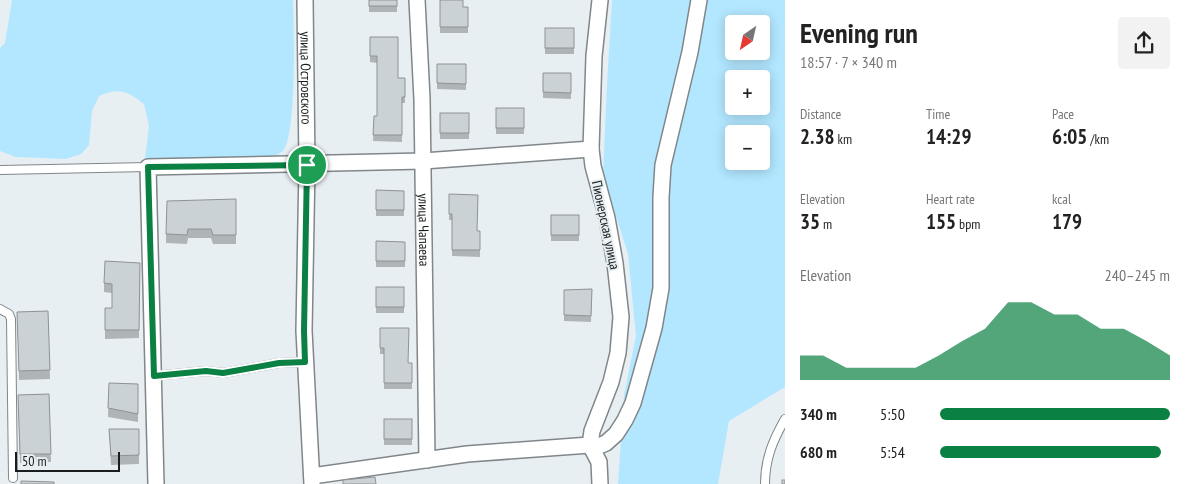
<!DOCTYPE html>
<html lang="en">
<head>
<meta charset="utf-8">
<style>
	:root { --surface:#fff; --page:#f2f2f2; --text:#222; --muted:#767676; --accent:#0b8043 }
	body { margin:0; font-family:"PT Sans Narrow",sans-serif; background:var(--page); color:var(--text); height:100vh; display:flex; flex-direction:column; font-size:19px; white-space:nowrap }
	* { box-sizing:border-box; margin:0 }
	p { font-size:16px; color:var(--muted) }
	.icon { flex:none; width:28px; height:28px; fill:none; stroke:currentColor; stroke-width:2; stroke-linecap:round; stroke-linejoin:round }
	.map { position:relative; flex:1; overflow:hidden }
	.panel { display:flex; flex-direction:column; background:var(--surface); width:400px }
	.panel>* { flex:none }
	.needle { width:32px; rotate:214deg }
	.buttons { position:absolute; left:725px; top:15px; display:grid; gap:10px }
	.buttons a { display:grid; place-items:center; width:45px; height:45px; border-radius:5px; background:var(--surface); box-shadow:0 2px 12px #0003; font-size:25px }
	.scale { position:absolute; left:15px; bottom:12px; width:105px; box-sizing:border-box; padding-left:5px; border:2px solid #1a1d1e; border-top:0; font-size:14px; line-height:18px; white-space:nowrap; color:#1a1d1e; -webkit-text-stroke:4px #e8eff3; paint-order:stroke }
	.pin { position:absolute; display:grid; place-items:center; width:42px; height:42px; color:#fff; margin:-21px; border:2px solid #fff; border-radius:50%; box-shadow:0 1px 5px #0007 }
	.round { display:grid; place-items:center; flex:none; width:52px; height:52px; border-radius:5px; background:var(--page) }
	.overview { display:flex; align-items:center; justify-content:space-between; height:85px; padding:0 15px }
	h1 { font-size:28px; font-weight:800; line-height:38px }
	.stats { display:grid; grid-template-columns:repeat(3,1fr); gap:8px; height:85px; padding:5px 15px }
	.stats div { display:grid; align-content:center }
	.stats b { font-size:21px; font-weight:800 }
	.stats small { font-size:14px; font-weight:400 }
	.stats p { font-size:14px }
	.chart { height:140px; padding:10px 15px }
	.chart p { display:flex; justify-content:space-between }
	.chart svg { width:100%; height:90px; margin-top:5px; fill:var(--accent); opacity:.7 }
	ul { padding:0 15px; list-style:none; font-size:16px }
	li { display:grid; grid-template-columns:80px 60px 1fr; align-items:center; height:38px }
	li i { height:12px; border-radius:6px; background:var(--accent) }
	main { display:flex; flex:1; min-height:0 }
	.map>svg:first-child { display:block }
	.green { fill:#b2e7ff; fill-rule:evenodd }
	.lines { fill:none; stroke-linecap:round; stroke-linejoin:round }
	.lane-casing { stroke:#808689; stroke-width:10 }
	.street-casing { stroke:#808689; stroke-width:18 }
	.lane { stroke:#fff; stroke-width:8 }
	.street { stroke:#fff; stroke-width:15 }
	.wall { fill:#afb5b7 }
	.building { fill:#cbd2d5; stroke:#8e9395 }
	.route-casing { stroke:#fff; stroke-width:10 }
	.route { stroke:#0b8043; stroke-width:6 }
	.labels { text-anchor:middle; stroke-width:4; stroke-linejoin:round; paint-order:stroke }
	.street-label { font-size:14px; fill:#1a1d1e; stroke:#e8eff3 }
</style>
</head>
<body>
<main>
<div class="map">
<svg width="785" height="484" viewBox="0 0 785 484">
	<rect width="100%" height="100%" fill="#e8eff3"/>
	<g class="green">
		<path d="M12 0H293C294 25 297 135 283 151 278 155 271 157 265 158L145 159 149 126 144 104C128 91 118 87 99 96L92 111 89 145 81 154 66 159 16 157 0 151V48L5 43Z"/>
		<path d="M612 0H785V387L729 421 718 484H618L624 395 636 336 628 254 603 176 607 84ZM734 24H761V51H734ZM734 79H761V106H734ZM734 134H761V161H734Z"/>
	</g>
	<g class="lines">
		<g class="lane-casing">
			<g id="lane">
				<path d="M0 170 148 167"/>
				<path d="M0 309 9 314 11 319 13 478"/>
				<path d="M153 376 206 371 223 373 279 363 305 362"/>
				<path d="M765 484C765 459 773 440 785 419"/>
			</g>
		</g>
		<g class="street-casing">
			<g id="street">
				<path id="s1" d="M305 0 307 165 304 331 312 484"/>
				<path id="s2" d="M417 0 422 99 427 460"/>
				<path d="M590 445 592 431 611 382 618 353 621 317 615 263 607 218 593 166 591 149 594 56 600 0"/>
				<path d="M590 445 599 462 600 484"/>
				<path d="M312 476 467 454 590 445 599 446 606 443 616 434 625 420 633 403 654 328 661 288V197L663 165 690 52 699 0"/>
				<path d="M156 484 148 167 423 161 591 149"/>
			</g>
		</g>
		<use href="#lane" class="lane"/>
		<use href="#street" class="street"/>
	</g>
	<g class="wall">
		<rect x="369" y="0" width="28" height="12"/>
		<path d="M440 0 463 7H468V33H440Z"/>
		<rect x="545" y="28" width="29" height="26"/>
		<path d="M370 37 398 78H405V103H402V142L373 141 374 116H377V63L370 62Z"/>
		<path d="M437 64H466V90L437 89Z"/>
		<path d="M543 73H571V99L543 98Z"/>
		<rect x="496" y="108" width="28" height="26"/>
		<rect x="440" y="113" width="29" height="26"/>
		<path d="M376 190 404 191V216H376Z"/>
		<path d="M449 194 477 231H480V257L452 256V220H449Z"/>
		<path d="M236 199V244H213L211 238H188L187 244 166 243V234Z"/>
		<rect x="551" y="215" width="28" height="26"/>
		<path d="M376 241 405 242V267H376Z"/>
		<path d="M140 263 139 338 105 339V308H112V293L104 292V283Z"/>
		<rect x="376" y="287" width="28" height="26"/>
		<path d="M592 289 591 322 564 321V290Z"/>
		<path d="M48 311 50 379 19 380 17 312Z"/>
		<path d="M380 328 408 363H412V389H384V354H380Z"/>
		<path d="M109 383 138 384V422L108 417Z"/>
		<path d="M49 394 51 462 20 463 18 395Z"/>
		<rect x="384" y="419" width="28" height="26"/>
		<path d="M109 429H139V464L111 465Z"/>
	</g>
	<g class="building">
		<rect x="369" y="0" width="28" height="6"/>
		<path d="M440 0H463V7H468V27H440Z"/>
		<rect x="545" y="28" width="29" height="20"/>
		<path d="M370 37H398V78H405V97H402V135H373L374 116H377V56H370Z"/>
		<path d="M437 64H466V84L437 83Z"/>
		<path d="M543 73H571V93L543 92Z"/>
		<rect x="496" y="108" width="28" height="20"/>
		<rect x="440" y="113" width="29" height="20"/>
		<path d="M376 190 404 191V210H376Z"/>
		<path d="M449 194 478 195 477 231H480V250H452V214H449Z"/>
		<path d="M236 199V235H213L211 229H188L187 235 166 234 167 201Z"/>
		<rect x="551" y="215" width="28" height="20"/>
		<path d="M376 241 405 242V261H376Z"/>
		<path d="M105 261 140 263 139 330H105V308H112V284L104 283Z"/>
		<rect x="376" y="287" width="28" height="20"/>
		<path d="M592 289 591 316 564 315V290Z"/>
		<path d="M48 311 50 370 19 371 17 312Z"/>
		<path d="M380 328H409L408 363H412V383H384V348H380Z"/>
		<path d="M109 383 138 384V414L108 408Z"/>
		<path d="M49 394 51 454H20L18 395Z"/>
		<rect x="384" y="419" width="28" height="20"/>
		<path d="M109 429H139V455L111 456Z"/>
		<path d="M375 477 376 484H343V480Z"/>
		<rect x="782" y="480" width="3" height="4"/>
		<path d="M21 481 54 482V484H21Z"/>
	</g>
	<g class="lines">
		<g class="route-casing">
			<path id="route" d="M307 165 304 331 305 362 279 363 223 373 206 371 154 376 148 167Z"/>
		</g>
		<use href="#route" class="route"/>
	</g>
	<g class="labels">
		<g class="street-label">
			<text dy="5" stroke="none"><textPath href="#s1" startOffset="78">улица Островского</textPath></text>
			<text transform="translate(606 225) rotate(78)" y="5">Пионерская улица</text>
			<text dy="5" stroke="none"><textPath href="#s2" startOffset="230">улица Чапаева</textPath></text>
		</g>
	</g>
</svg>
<div class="buttons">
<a><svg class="needle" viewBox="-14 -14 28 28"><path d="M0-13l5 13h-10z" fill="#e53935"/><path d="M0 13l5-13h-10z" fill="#767676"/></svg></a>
<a>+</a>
<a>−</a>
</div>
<div class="scale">50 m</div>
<div class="pin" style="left:307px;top:165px;background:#1e9e55"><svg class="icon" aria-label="arrive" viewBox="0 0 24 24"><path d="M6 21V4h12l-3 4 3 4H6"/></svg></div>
</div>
<section class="panel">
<div class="overview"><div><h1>Evening run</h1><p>18:57 · 7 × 340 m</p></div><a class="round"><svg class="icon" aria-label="share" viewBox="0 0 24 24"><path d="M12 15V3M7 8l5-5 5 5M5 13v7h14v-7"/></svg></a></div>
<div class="stats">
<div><p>Distance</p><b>2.38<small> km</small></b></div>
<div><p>Time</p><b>14:29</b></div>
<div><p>Pace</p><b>6:05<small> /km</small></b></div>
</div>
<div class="stats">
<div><p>Elevation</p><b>35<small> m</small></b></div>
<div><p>Heart rate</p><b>155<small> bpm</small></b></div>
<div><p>kcal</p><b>179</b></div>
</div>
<div class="chart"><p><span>Elevation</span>240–245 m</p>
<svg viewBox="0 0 160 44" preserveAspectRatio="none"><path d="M0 44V32L10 32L20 38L30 38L40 38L50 38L60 32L70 25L80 19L90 6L100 6L110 12L120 12L130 19L140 19L150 25L160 32V44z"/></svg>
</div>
<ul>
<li><b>340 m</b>5:50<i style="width:100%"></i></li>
<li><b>680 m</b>5:54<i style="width:96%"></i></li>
</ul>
</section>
</main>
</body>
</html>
